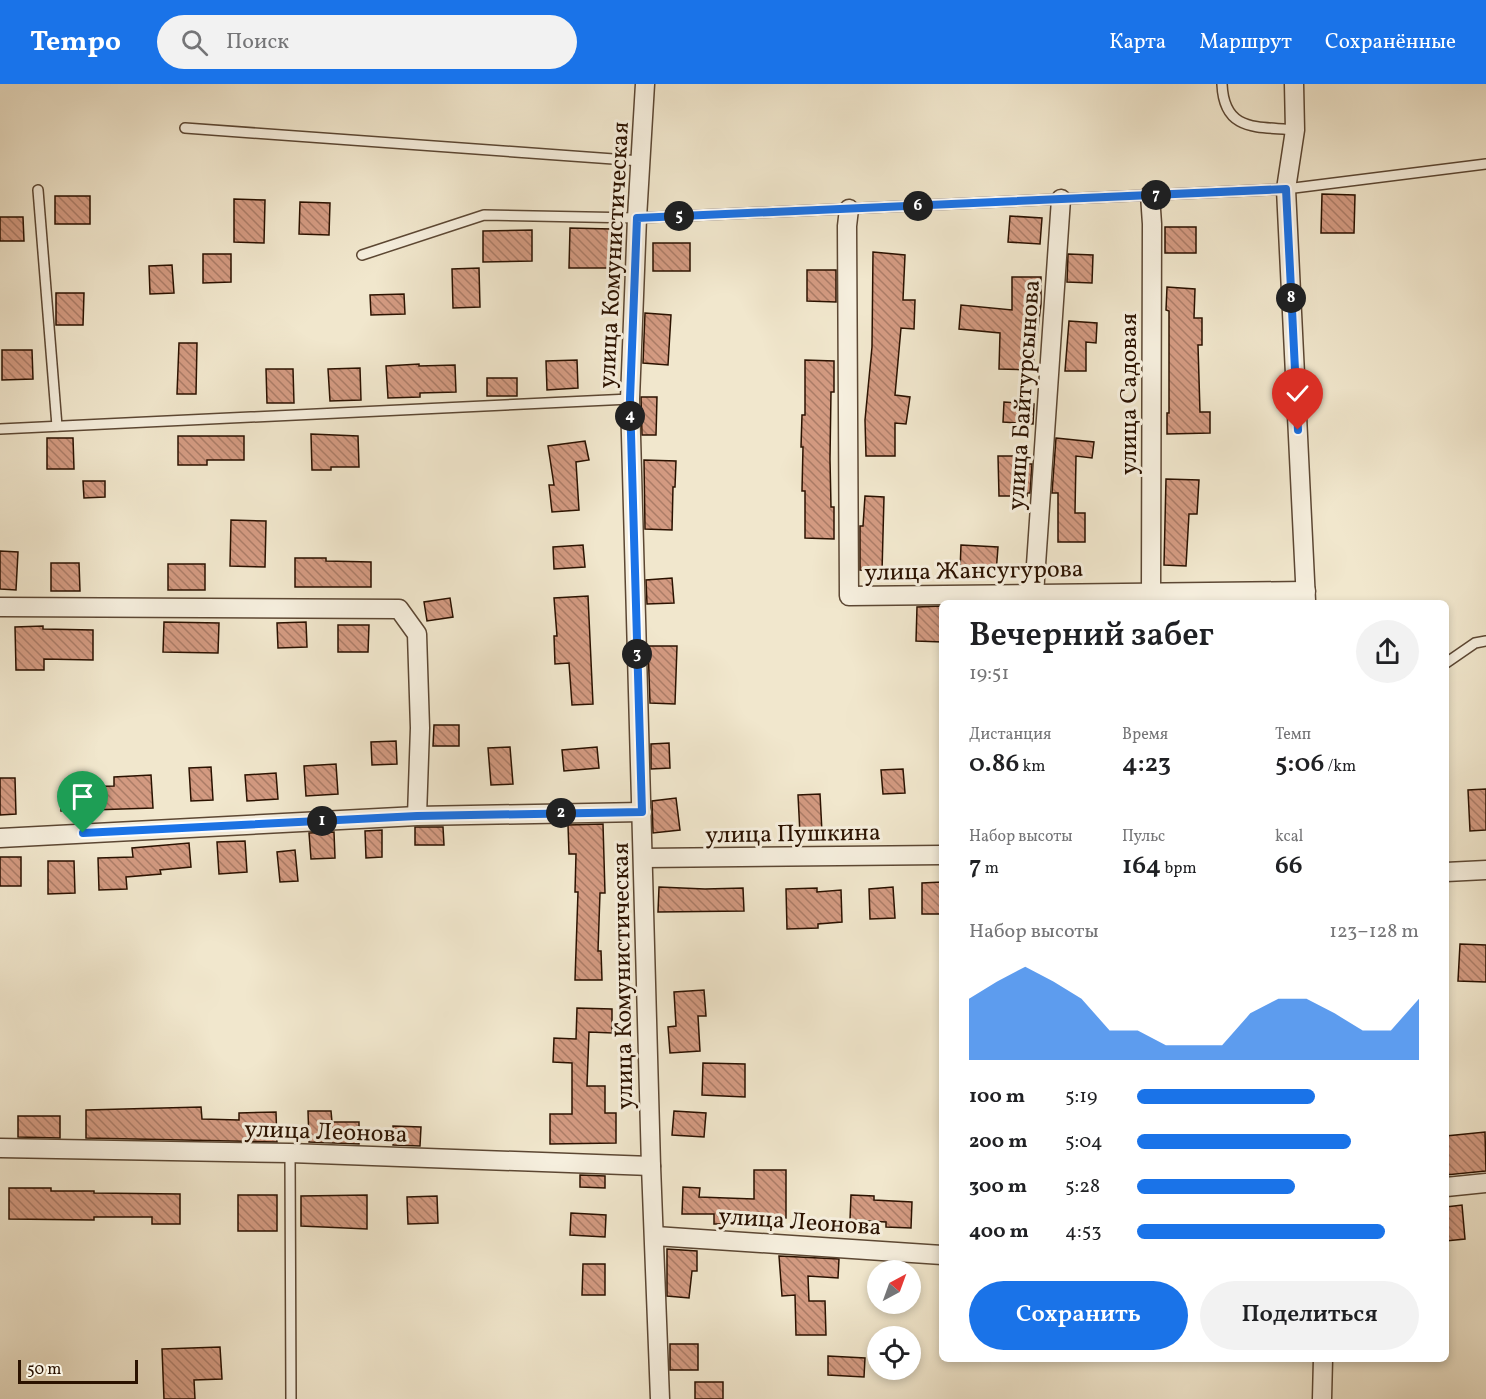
<!DOCTYPE html>
<html lang="ru">
<head>
<meta charset="utf-8">
<style>
	:root { --surface:#fff; --page:#f2f2f2; --text:#202124; --muted:#757577; --accent:#1a73e8 }
	body { margin:0; font-family:Vollkorn,serif; background:var(--page); color:var(--text); height:100vh; display:flex; flex-direction:column; font-size:22px; white-space:nowrap }
	* { box-sizing:border-box; margin:0 }
	p { font-size:20px; color:var(--muted) }
	.icon { flex:none; width:33px; height:33px; fill:none; stroke:currentColor; stroke-width:2; stroke-linecap:round; stroke-linejoin:round }
	.map { position:relative; flex:1; overflow:hidden }
	.drawer { position:absolute; left:939px; top:516px; width:510px; height:762px; display:flex; flex-direction:column; background:var(--surface); border-radius:9px; box-shadow:0 3px 9px #0003 }
	.drawer>* { flex:none }
	.needle { width:39px; rotate:41deg }
	.buttons { position:absolute; left:867px; top:1176px; display:grid; gap:12px }
	.buttons a { display:grid; place-items:center; width:54px; height:54px; border-radius:50%; background:var(--surface); box-shadow:0 3px 9px #0003; font-size:30px }
	.scale { position:absolute; left:18px; bottom:15px; width:120px; box-sizing:border-box; padding-left:6px; border:3px solid #2b1200; border-top:0; font-size:16px; line-height:21px; white-space:nowrap; color:#2b1200; -webkit-text-stroke:4px #f6efde; paint-order:stroke }
	.pin { position:absolute; display:grid; place-items:center; width:51px; height:51px; color:#fff; margin:-62px -26px; border-radius:50% 50% 50% 0; rotate:-45deg; box-shadow:0 0 6px #0007 }
	.pin .icon { rotate:45deg }
	.km { position:absolute; width:30px; height:30px; margin:-15px; border-radius:50%; background:#222; color:#fff; font-size:16px; line-height:30px; text-align:center }
	.round { display:grid; place-items:center; flex:none; width:63px; height:63px; border-radius:32px; background:var(--page) }
	.head { display:flex; align-items:center; justify-content:space-between; height:102px; padding:0 30px }
	h1 { font-size:33px; font-weight:600; line-height:45px }
	.figures { display:grid; grid-template-columns:repeat(3,1fr); gap:9px; height:102px; padding:6px 30px }
	.figures div { display:grid; align-content:center }
	.figures b { font-size:26px; font-weight:600 }
	.figures small { font-size:16px; font-weight:400 }
	.figures p { font-size:16px }
	.chart { height:168px; padding:12px 30px }
	.chart p { display:flex; justify-content:space-between }
	.chart svg { width:100%; height:108px; margin-top:6px; fill:var(--accent); opacity:.7 }
	.button { display:flex; gap:12px; margin-top:auto; padding:12px 30px }
	.button a { flex:1; height:69px; border-radius:36px; background:var(--accent); color:#fff; font-size:24px; font-weight:600; line-height:69px; text-align:center }
	.button a+a { background:var(--page); color:var(--text) }
	ul { padding:0 30px; list-style:none; font-size:20px }
	li { display:grid; grid-template-columns:96px 72px 1fr; align-items:center; height:45px }
	li i { height:15px; border-radius:8px; background:var(--accent) }
	header { display:flex; align-items:center; gap:36px; box-sizing:border-box; height:84px; padding:0 30px; background:var(--accent); color:#fff }
	header strong { font-size:28px }
	nav { display:flex; gap:33px; margin-inline-start:auto; font-size:21px }
	.search { width:420px; height:54px; background:var(--page); display:flex; align-items:center; gap:15px; box-sizing:border-box; padding:0 21px; border-radius:33px; color:var(--muted); font-size:22px }
	.map>svg:first-child { display:block }
	.building { fill:url(#building-back-hatch); stroke:#2b1200; stroke-width:1.5 }
	.lines { fill:none; stroke-linecap:round; stroke-linejoin:round }
	.lane-casing { stroke:#5c4733; stroke-width:12 }
	.street-casing { stroke:#5c4733; stroke-width:21 }
	.lane { stroke:#f6efde; stroke-width:9 }
	.street { stroke:#f6efde; stroke-width:18 }
	.route-casing { stroke:#fff; stroke-width:12 }
	.route { stroke:#1a73e8; stroke-width:8 }
	.labels { text-anchor:middle; stroke-width:6; stroke-linejoin:round; paint-order:stroke }
	.street-label { font-size:24px; fill:#2b1200; stroke:#f6efde }
</style>
</head>
<body>
<header>
<strong>Tempo</strong>
<div class="search"><svg class="icon" aria-label="search" viewBox="0 0 24 24"><circle cx="10" cy="10" r="6"/><path d="M15 15l6 6"/></svg>Поиск</div>
<nav><a>Карта</a><a>Маршрут</a><a>Сохранённые</a></nav>
</header>
<div class="map">
<svg width="1486" height="1315" viewBox="0 0 1486 1315">
	<defs>
		<pattern id="building-back-hatch" width="6" height="6" patternUnits="userSpaceOnUse" patternTransform="scale(1.5)"><rect width="6" height="6" fill="#d39a81"/><path d="M-1 5l2 2M0 0l6 6M5-1l2 2" fill="none" stroke="#ab7c67"/></pattern>
	</defs>
	<rect width="100%" height="100%" fill="#f1e7cd"/>
	<filter id="stains"><feTurbulence type="fractalNoise" baseFrequency=".00333" numOctaves="4"/><feColorMatrix values="0 0 0 0 .2 0 0 0 0 .09 0 0 0 0 .02 0 0 0 .5 -.17"/></filter>
	<radialGradient id="worn" r=".72"><stop offset=".6" stop-color="#630" stop-opacity="0"/><stop offset="1" stop-color="#630" stop-opacity=".3"/></radialGradient>
	<g class="building">
		<path d="M1322 110 1355 111 1354 149H1321Z"/>
		<rect x="55" y="112" width="35" height="28"/>
		<path d="M234 115 265 116 264 159 234 158Z"/>
		<path d="M300 118 330 119 329 151 299 150Z"/>
		<path d="M1010 132 1042 134 1040 160 1008 158Z"/>
		<path d="M0 133H23L24 157H0Z"/>
		<rect x="1165" y="143" width="31" height="26"/>
		<path d="M570 144 611 145 610 184H569Z"/>
		<path d="M532 146V177L483 178V147Z"/>
		<rect x="653" y="159" width="37" height="28"/>
		<path d="M873 168 905 171 903 216H915L914 245 901 244 895 311 910 313 906 340 895 339V372H866L865 336 872 263Z"/>
		<path d="M203 170H231V198L203 199Z"/>
		<path d="M1068 170 1093 171 1092 199 1067 198Z"/>
		<path d="M172 181 174 209 150 210 149 182Z"/>
		<path d="M479 184 480 223 453 224 452 185Z"/>
		<path d="M807 186H836V218L807 217Z"/>
		<path d="M1012 193H1041V220L1037 252H1035L1033 286 999 285 1000 249 959 245 961 221 1012 226Z"/>
		<path d="M1167 203 1195 205 1194 234H1202V261H1198L1200 328H1210V349L1167 350V329H1169V227L1166 226Z"/>
		<path d="M56 209H84L83 241H56Z"/>
		<path d="M404 210 405 230 371 231 370 211Z"/>
		<path d="M645 229 671 231 668 281 643 279Z"/>
		<path d="M1069 237 1097 239 1096 259 1086 258V287H1065Z"/>
		<path d="M179 259H197L196 310H177Z"/>
		<path d="M2 266H32L33 295 2 296Z"/>
		<path d="M577 276 578 304 547 306 546 277Z"/>
		<path d="M805 276 834 277V308H831L830 375 831 423H834V455L805 454V407H802L803 363H801L802 331H805Z"/>
		<path d="M419 280V282L455 281 456 308 420 309V313L388 314 386 282Z"/>
		<path d="M360 284 361 316 330 317 328 285Z"/>
		<path d="M266 285H293L294 319H267Z"/>
		<rect x="487" y="294" width="30" height="18"/>
		<path d="M641 313H657L656 351H642Z"/>
		<path d="M1004 318 1034 320 1033 340 1003 338Z"/>
		<path d="M311 350 358 352 359 383H331V386H312Z"/>
		<path d="M178 352H244V376H207V381H178Z"/>
		<path d="M47 354H73L74 385H47Z"/>
		<path d="M1056 354 1094 358 1092 374 1076 372 1075 429H1085V458H1058V409H1052Z"/>
		<path d="M585 357 589 376 576 378 579 426 552 428 549 401H554L548 362Z"/>
		<path d="M998 372H1026V380H1032L1030 409H1027V412H999Z"/>
		<path d="M644 376 676 377 675 403H673L672 446 645 445Z"/>
		<path d="M1166 395 1199 396 1197 430H1189L1186 482 1164 481Z"/>
		<path d="M83 397H105V413L84 414Z"/>
		<path d="M865 412 884 413 882 488 860 486V442H863Z"/>
		<path d="M231 436 266 437 265 483 230 482Z"/>
		<path d="M583 461 585 483 554 485 553 463Z"/>
		<path d="M961 461 998 463 996 489 960 487Z"/>
		<path d="M0 467 18 468 16 506 0 505Z"/>
		<path d="M295 474H326V477L371 478V503H295Z"/>
		<path d="M51 479H79L80 507H51Z"/>
		<rect x="168" y="480" width="37" height="26"/>
		<path d="M672 494 674 519 647 520 646 496Z"/>
		<path d="M588 512 593 620 572 621 569 579 555 580 554 552H557L554 514Z"/>
		<path d="M450 514 453 533 427 537 424 518Z"/>
		<path d="M942 522V558L916 557 917 523Z"/>
		<path d="M164 538 219 539 218 569 163 568Z"/>
		<path d="M306 538 307 563 278 564 277 539Z"/>
		<path d="M338 541H369L368 568H338Z"/>
		<path d="M43 542V545L93 546V576L44 575V586H16L15 543Z"/>
		<path d="M648 562H677L675 620 650 619Z"/>
		<path d="M434 641H459V662H433Z"/>
		<path d="M396 657 397 680 372 681 371 658Z"/>
		<path d="M669 659 670 684 651 685V660Z"/>
		<path d="M510 663 513 700 491 701 488 664Z"/>
		<path d="M597 663 599 684 564 687 562 666Z"/>
		<path d="M336 680 338 710 306 712 304 682Z"/>
		<path d="M211 683 213 716 191 717 189 684Z"/>
		<path d="M903 685 905 709 883 710 881 686Z"/>
		<path d="M276 689 278 715 247 717 245 691Z"/>
		<path d="M151 691 153 724 61 727V703L114 702V693Z"/>
		<path d="M0 694H15L16 730 0 731Z"/>
		<path d="M1486 705V746L1470 747 1468 706Z"/>
		<path d="M820 710 822 748 800 750 798 711Z"/>
		<path d="M676 714 680 746 653 749 652 717Z"/>
		<path d="M603 740 605 809H600L598 867H601L602 896H575L578 808H575L576 770H569L568 741Z"/>
		<path d="M415 743H443L444 761H415Z"/>
		<path d="M382 746V773L366 774 365 747Z"/>
		<path d="M334 748 335 774 311 775 309 749Z"/>
		<path d="M245 757 247 788 219 790 217 758Z"/>
		<path d="M189 759 191 783 160 786 161 790 126 793 127 805 99 806 98 774 133 773 132 764Z"/>
		<path d="M295 766 298 797 280 798 277 768Z"/>
		<rect x="0" y="773" width="21" height="29"/>
		<path d="M48 777H74L75 809 48 810Z"/>
		<path d="M942 798V830H922V799Z"/>
		<path d="M659 803 705 805 743 804 744 827 658 828Z"/>
		<path d="M893 803 895 834 870 835 869 805Z"/>
		<path d="M817 804V808L841 806 842 838 818 840V844L787 845 786 805Z"/>
		<path d="M1460 860 1486 861V898L1458 897Z"/>
		<path d="M704 906 706 932H698L700 967 670 969 668 943 676 942 674 908Z"/>
		<path d="M577 924 612 925V949L589 948 587 1002H605V1029H616V1059L550 1060V1030H572V979L553 978 554 954 576 955Z"/>
		<path d="M703 979 745 980V1013L702 1011Z"/>
		<path d="M201 1023 202 1035 239 1036V1029L276 1028 277 1058 86 1054V1026Z"/>
		<path d="M308 1027H331L332 1038H359V1060L309 1058Z"/>
		<path d="M674 1027 706 1029 704 1053 672 1051Z"/>
		<path d="M18 1032H60V1054L18 1053Z"/>
		<path d="M393 1042 421 1043 420 1062 393 1061Z"/>
		<path d="M1485 1048 1486 1087 1446 1091V1052Z"/>
		<path d="M754 1086H786V1134H731V1140H714V1130H682L683 1103 700 1104 699 1113 754 1115Z"/>
		<path d="M580 1091 605 1092V1104L580 1103Z"/>
		<path d="M9 1104H51V1107H94V1109L180 1110V1140H152V1133H94V1136L9 1135Z"/>
		<rect x="238" y="1111" width="39" height="36"/>
		<path d="M367 1111V1145L301 1142V1112Z"/>
		<path d="M851 1111 874 1112V1116L912 1118 911 1144 886 1143V1138L850 1136Z"/>
		<path d="M437 1112 438 1139 408 1140 407 1113Z"/>
		<path d="M1462 1121 1465 1155 1446 1157V1123Z"/>
		<path d="M571 1129 606 1131 605 1153 570 1151Z"/>
		<path d="M667 1165 697 1167V1187H692L689 1214 667 1212Z"/>
		<path d="M779 1172 839 1175 838 1194 808 1192 809 1217H825L826 1251H796L795 1211 782 1212Z"/>
		<path d="M583 1180H605V1211H582Z"/>
		<rect x="670" y="1260" width="28" height="26"/>
		<path d="M220 1263 222 1295 194 1296 195 1315H164L162 1265Z"/>
		<path d="M828 1272 865 1274 864 1293 828 1291Z"/>
		<rect x="695" y="1298" width="28" height="17"/>
	</g>
	<g class="lines">
		<g class="lane-casing">
			<g id="lane">
				<path d="M1222 0C1224 49 1258 42 1295 46"/>
				<path d="M185 44 641 77"/>
				<path d="M38 106 57 342"/>
				<path d="M362 171 484 131 637 134 1286 105 1486 80"/>
				<path d="M0 345 630 315"/>
				<path d="M1446 579 1475 559 1486 557"/>
				<path d="M290 1069 291 1315"/>
			</g>
		</g>
		<g class="street-casing">
			<g id="street">
				<path d="M645 0 637 134 630 315 651 1082 660 1315"/>
				<path d="M1294 0 1295 46 1286 105 1306 517"/>
				<path d="M1150 111 1152 140 1151 508"/>
				<path d="M849 125 847 142 849 512 1306 507"/>
				<path d="M1034 510 1061 115"/>
				<path d="M0 523 399 525 417 550 420 644 417 732"/>
				<path d="M0 754 417 732 642 728"/>
				<path d="M644 774 942 771"/>
				<path d="M1446 788 1486 786"/>
				<path d="M0 1064 290 1069 651 1082"/>
				<path d="M1446 1103 1486 1099"/>
				<path d="M655 1152 942 1171"/>
				<path d="M1322 1315 1323 1275"/>
			</g>
		</g>
		<use href="#lane" class="lane"/>
		<use href="#street" class="street"/>
	</g>
	<g class="lines">
		<g class="route-casing">
			<path id="route" d="M83 749 417 732 642 728 630 315 637 134 1286 105 1298 346"/>
		</g>
		<use href="#route" class="route"/>
	</g>
	<g class="labels">
		<g class="street-label">
			<text transform="translate(613 171) rotate(-87)" y="8">улица Комунистическая</text>
			<text transform="translate(1128 310) rotate(-90)" y="8">улица Садовая</text>
			<text transform="translate(1023 311) rotate(-86)" y="8">улица Байтурсынова</text>
			<text transform="translate(974 486) rotate(-1)" y="8">улица Жансугурова</text>
			<text transform="translate(793 749) rotate(-1)" y="8">улица Пушкина</text>
			<text transform="translate(622 892) rotate(-91)" y="8">улица Комунистическая</text>
			<text transform="translate(326 1047) rotate(2)" y="8">улица Леонова</text>
			<text transform="translate(800 1137) rotate(4)" y="8">улица Леонова</text>
		</g>
	</g>
	<rect width="100%" height="100%" filter="url(#stains)"/>
	<rect width="100%" height="100%" fill="url(#worn)"/>
</svg>
<div class="buttons">
<a><svg class="needle" viewBox="-14 -14 28 28"><path d="M0-13l5 13h-10z" fill="#e53935"/><path d="M0 13l5-13h-10z" fill="#757577"/></svg></a>
<a><svg class="icon" aria-label="locate" viewBox="0 0 24 24"><circle cx="12" cy="12" r="6"/><path d="M12 2v4M12 18v4M2 12h4M18 12h4"/></svg></a>
</div>
<div class="scale">50 m</div>
<div class="pin" style="left:83px;top:749px;background:#1e9e55"><svg class="icon" aria-label="arrive" viewBox="0 0 24 24"><path d="M6 21V4h12l-3 4 3 4H6"/></svg></div>
<div class="pin" style="left:1298px;top:346px;background:#d93025"><svg class="icon" aria-label="check" viewBox="0 0 24 24"><path d="M5 12l5 5 9-10"/></svg></div>
<b class="km" style="left:322px;top:737px">1</b>
<b class="km" style="left:561px;top:729px">2</b>
<b class="km" style="left:637px;top:570px">3</b>
<b class="km" style="left:630px;top:332px">4</b>
<b class="km" style="left:679px;top:132px">5</b>
<b class="km" style="left:918px;top:122px">6</b>
<b class="km" style="left:1156px;top:111px">7</b>
<b class="km" style="left:1291px;top:214px">8</b>
<section class="drawer">
<div class="head"><div><h1>Вечерний забег</h1><p>19:51</p></div><a class="round"><svg class="icon" aria-label="share" viewBox="0 0 24 24"><path d="M12 15V3M7 8l5-5 5 5M5 13v7h14v-7"/></svg></a></div>
<div class="figures">
<div><p>Дистанция</p><b>0.86<small> km</small></b></div>
<div><p>Время</p><b>4:23</b></div>
<div><p>Темп</p><b>5:06<small> /km</small></b></div>
</div>
<div class="figures">
<div><p>Набор высоты</p><b>7<small> m</small></b></div>
<div><p>Пульс</p><b>164<small> bpm</small></b></div>
<div><p>kcal</p><b>66</b></div>
</div>
<div class="chart"><p><span>Набор высоты</span>123–128 m</p>
<svg viewBox="0 0 160 44" preserveAspectRatio="none"><path d="M0 44V19L10 12L20 6L30 12L40 19L50 32L60 32L70 38L80 38L90 38L100 25L110 19L120 19L130 25L140 32L150 32L160 19V44z"/></svg>
</div>
<ul>
<li><b>100 m</b>5:19<i style="width:63%"></i></li>
<li><b>200 m</b>5:04<i style="width:76%"></i></li>
<li><b>300 m</b>5:28<i style="width:56%"></i></li>
<li><b>400 m</b>4:53<i style="width:88%"></i></li>
</ul>
<div class="button"><a>Сохранить</a><a>Поделиться</a></div>
</section>
</div>
</body>
</html>
